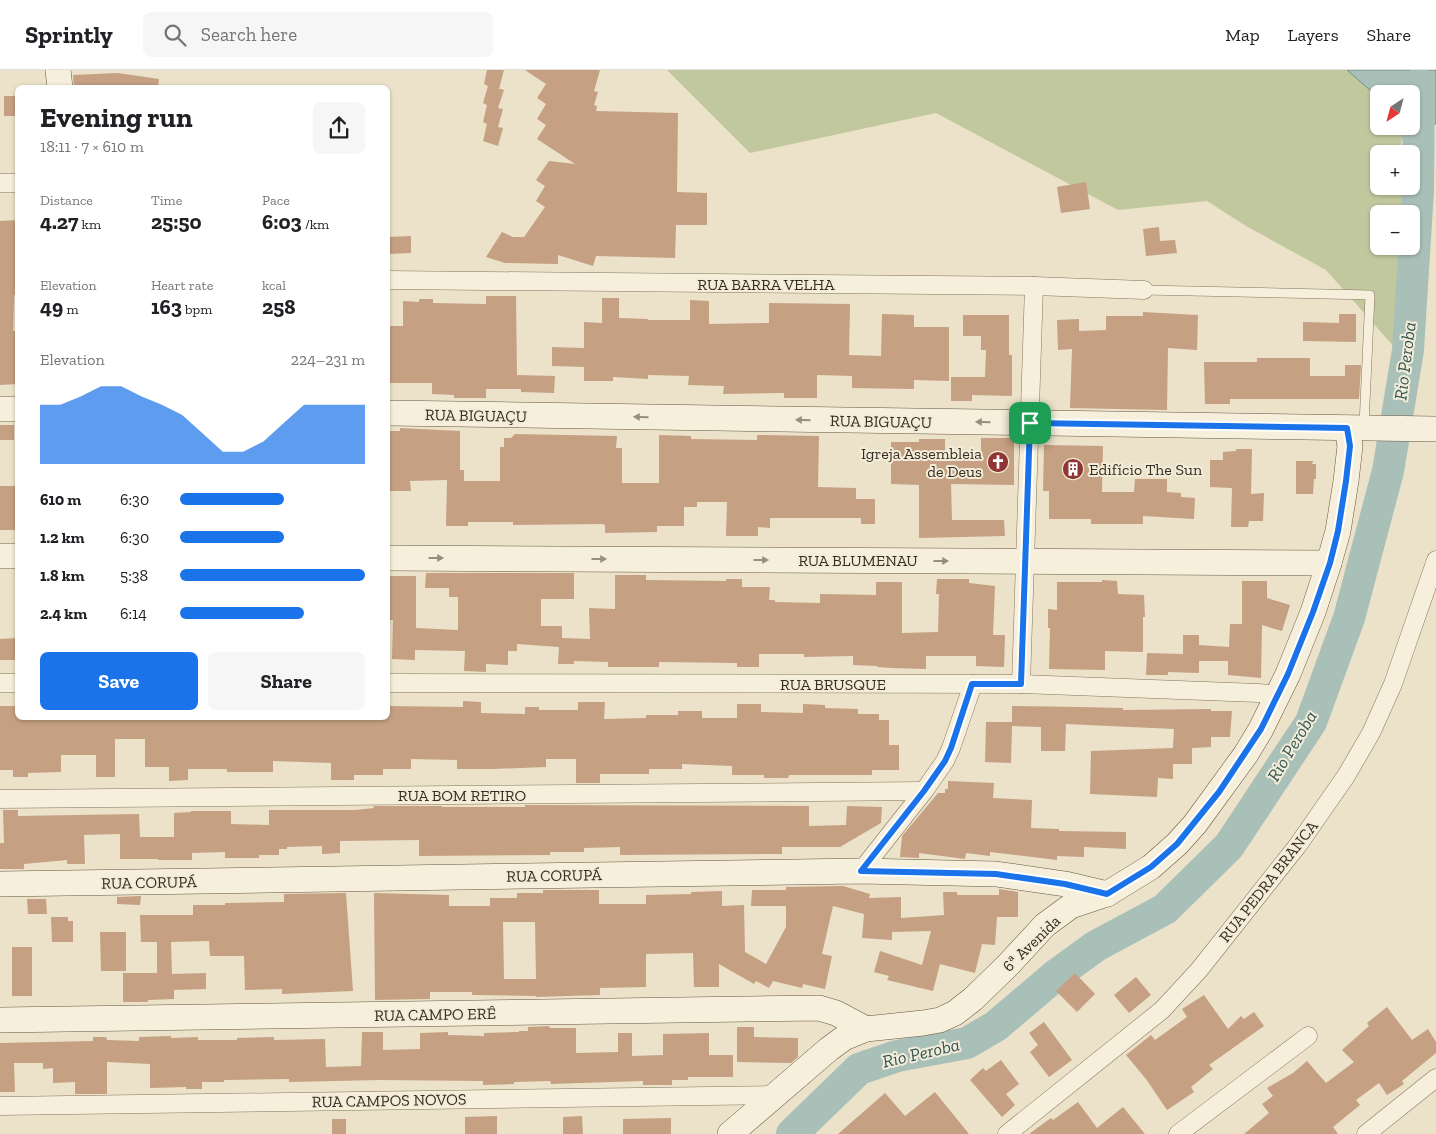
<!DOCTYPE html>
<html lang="en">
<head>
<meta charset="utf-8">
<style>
	:root { --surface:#fff; --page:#f6f6f6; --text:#202124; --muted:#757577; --line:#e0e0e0; --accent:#1a73e8 }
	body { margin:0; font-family:"Zilla Slab",serif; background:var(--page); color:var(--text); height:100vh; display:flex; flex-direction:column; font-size:19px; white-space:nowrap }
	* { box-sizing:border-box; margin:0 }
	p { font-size:16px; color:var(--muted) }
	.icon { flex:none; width:28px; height:28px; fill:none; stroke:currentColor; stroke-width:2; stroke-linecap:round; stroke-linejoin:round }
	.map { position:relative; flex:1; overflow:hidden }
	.sheet { position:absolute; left:15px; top:15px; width:375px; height:635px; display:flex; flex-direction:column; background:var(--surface); border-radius:8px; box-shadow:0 1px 4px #0004 }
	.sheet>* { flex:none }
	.needle { width:32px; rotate:216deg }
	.tools { position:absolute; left:1370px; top:15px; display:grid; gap:10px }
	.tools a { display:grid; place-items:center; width:50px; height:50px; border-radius:8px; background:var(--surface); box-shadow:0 1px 4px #0004; font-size:25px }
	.pin { position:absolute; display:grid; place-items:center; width:42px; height:42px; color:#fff; margin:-21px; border-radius:10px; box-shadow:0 2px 8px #0006 }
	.round { display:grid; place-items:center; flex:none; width:52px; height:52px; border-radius:8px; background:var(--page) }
	.headline { display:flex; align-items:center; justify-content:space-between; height:85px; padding:0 25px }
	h1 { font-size:28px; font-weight:700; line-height:38px }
	.figures { display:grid; grid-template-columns:repeat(3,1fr); gap:8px; height:85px; padding:5px 25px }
	.figures div { display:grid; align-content:center }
	.figures b { font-size:21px; font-weight:700 }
	.figures small { font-size:14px; font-weight:400 }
	.figures p { font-size:14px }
	.chart { height:140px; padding:10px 25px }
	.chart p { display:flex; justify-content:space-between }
	.chart svg { width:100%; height:90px; margin-top:5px; fill:var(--accent); opacity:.7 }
	.button { display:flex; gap:10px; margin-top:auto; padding:10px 25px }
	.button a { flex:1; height:58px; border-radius:8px; background:var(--accent); color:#fff; font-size:20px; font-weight:700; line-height:58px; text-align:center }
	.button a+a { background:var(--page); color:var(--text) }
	ul { padding:0 25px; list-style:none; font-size:16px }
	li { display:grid; grid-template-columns:80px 60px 1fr; align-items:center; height:38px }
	li i { height:12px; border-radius:6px; background:var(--accent) }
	header { display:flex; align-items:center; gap:30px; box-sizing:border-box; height:70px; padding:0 25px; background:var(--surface); border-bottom:1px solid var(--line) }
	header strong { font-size:24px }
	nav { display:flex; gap:28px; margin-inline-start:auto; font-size:18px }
	.search { width:350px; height:45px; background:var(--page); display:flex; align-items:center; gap:12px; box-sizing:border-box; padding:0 18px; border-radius:8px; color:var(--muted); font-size:19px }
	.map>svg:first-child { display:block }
	.green { fill:#c2c89e }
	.water { fill:#a9c0b9; stroke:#708d87 }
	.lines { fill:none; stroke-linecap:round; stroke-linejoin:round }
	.river { stroke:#a9c0b9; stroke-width:32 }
	.building { fill:#c5a082; fill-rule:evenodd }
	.lane-casing { stroke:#86755f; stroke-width:10 }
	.street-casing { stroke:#86755f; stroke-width:19 }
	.secondary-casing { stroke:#685642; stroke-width:26 }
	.lane { stroke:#f6efdc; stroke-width:9 }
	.street { stroke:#f6efdc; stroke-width:18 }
	.secondary { stroke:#f6efdc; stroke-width:25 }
	.oneway { fill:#968e7e }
	.route-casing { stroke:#fff; stroke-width:10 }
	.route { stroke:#1a73e8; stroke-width:6 }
	.labels { text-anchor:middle; stroke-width:4; stroke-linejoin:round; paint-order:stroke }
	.street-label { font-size:16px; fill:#372d21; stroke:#f3ecd8 }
	.poi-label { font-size:16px; fill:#372d21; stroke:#f3ecd8; text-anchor:end }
	.water-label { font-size:18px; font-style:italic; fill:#325654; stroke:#f3ecd8 }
</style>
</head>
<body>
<header>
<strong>Sprintly</strong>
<div class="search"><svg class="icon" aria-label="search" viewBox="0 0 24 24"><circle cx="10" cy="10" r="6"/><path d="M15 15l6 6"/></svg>Search here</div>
<nav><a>Map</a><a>Layers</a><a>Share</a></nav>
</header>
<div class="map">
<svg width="1436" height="1064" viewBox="0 0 1436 1064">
	<rect width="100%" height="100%" fill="#ebe2c9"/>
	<path class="green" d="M667 0H1347L1379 28V56H1406L1398 84H1379V116H1411V102L1416 106 1411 147V144H1379V176H1408L1396 279 1326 200 1246 156 1207 131 1118 140 936 43 750 83Z"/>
	<path class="water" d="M1347 0H1436V54L1411 52V24H1379V28Z"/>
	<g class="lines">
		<path class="river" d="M792 1064 859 999 897 986 967 973 996 956 1056 905 1096 876 1165 839 1229 776 1311 652 1349 548 1388 401 1408 280 1418 121 1419 14"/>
	</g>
	<g class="building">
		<path d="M487 0H504L499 19 497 18 504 20 498 38 503 39 498 57 503 58 498 76 483 71 487 54 483 52 487 35 483 33 488 16 484 14Z"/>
		<path d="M525 0H600L594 21 598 22 594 35 597 36 596 41 678 43 677 122 707 123V155H676L675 188 596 186 593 196 558 185V194L505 193 486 187 502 162 513 167H524L545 137 536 131 545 116 536 110 549 91 575 94 537 69 546 55 537 49 546 34 537 28 546 14Z"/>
		<path d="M118 3 159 9 158 18H74L73 5Z"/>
		<rect x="4" y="26" width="14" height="20"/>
		<path d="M1086 112 1090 139 1061 143 1057 117Z"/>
		<path d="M18 150V225H14L13 261H18V314L0 315V151Z"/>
		<path d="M1159 157 1160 171 1175 170 1177 183 1146 186 1143 159Z"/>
		<path d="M411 166V183L388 184V167Z"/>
		<path d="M486 226H516L517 305 555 306 554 323 521 322V319H486V328H454V325L432 324V313H388V256H403V231L419 232V229H433V233L486 234Z"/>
		<path d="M602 228H619V248L648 249V250H690V230L709 231V254L769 253V233L850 234 849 285 881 286 882 244 914 245V257H949V311L914 310V319L852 318V306L817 305V328H784V323L723 324 724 316 688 315 689 306 648 305V309L613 307V311H584V297L552 296V277L584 278V252L602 253Z"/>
		<path d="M1143 242 1198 245 1197 280 1168 278 1167 340 1070 338 1072 279 1058 280 1057 250 1079 249V261L1106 260V246H1143Z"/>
		<path d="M1339 244H1356V272L1303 271V252L1339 253Z"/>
		<path d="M963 245H1009V285H1012V326L972 325V331H951V307H985L986 280H981V266H963Z"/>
		<path d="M1257 288H1310V306H1345V295H1361L1359 329H1230V334H1205L1204 292H1257Z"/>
		<rect x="0" y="355" width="14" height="15"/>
		<path d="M400 358 460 361V400H464V411H500V377H504V368H511L515 364 617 366 616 378H622V413H659V365L691 366V369L757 370V365L819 366 818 417 856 418V429H875V454H861V448H770V458L758 457V466H726L727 432H697V437H684V456H657V462L605 463V455L602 454 513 455V452H468V456H446L447 410 410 411 411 421H388V361H400Z"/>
		<path d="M981 368H1014V415L951 414 952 450H1004L1005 466 919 468V415L891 414V372H919V369H945V387L981 386Z"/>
		<path d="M1044 375 1103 376 1102 422H1134L1135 409H1167V422L1181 423V427L1195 428 1194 449 1143 446V454H1091V449H1049V421H1043Z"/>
		<path d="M1236 379H1252L1251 424 1264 423 1263 451H1249L1248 457H1231L1232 418 1210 417V390H1223V382L1236 381Z"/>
		<path d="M1296 391H1313L1312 394H1316V409H1314L1313 424H1296Z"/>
		<rect x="0" y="416" width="18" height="44"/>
		<path d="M426 503H574V529H541V556H562V568L590 569 589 538 615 539V505H646V510L726 511V509H742V517H770L769 530H775V532L820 533V524L876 525V512H902V563L938 562 939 524H936L937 509H969V513L995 516 993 565H1005L1004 597 976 596V586H926V599L892 598 877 597V596L853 595V586L804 587V584H759V597H737V593L659 592V597H608V592L574 591V594H558L559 577 517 574V581H508V595L486 594V602L464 601 465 581 415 580V590L392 589 393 550H388V506H416V558L458 560V527H449V518H425Z"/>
		<path d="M1102 510 1117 511 1118 524 1144 525 1145 547H1143V582L1105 581V600L1049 599 1050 558H1048V539L1057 540V512H1102Z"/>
		<path d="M1242 511H1267V528L1290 535 1282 561 1262 555 1261 608 1228 605V591H1199V603L1168 602V605H1146L1147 583 1183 584V565H1199V575L1229 577 1230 554H1242Z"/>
		<path d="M18 568V590H0V569Z"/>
		<path d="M463 631 481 632V643L525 644V637H539V640H578V632H605L604 649 646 648V645H678V641H702V648H737V634H761V642L803 643V634L825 635V638L858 639V644H879V650H889V675H899V700H872V705H789L788 708H764V705H732V696L682 694V699H649V704H600V713H576V689H546V697L492 699H457V690L411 689V699H383V705H354V710H331V693L273 691V702H227V699H188V710L169 711V697H145V669H115V707H96V685H61V702L28 703V707H13V700H0V636H18V648H388V636L463 637Z"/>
		<path d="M1012 636 1079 637 1123 638V640L1211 639V641H1232L1230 667H1211V677L1192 678V694H1173V709L1158 708 1157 727 1090 724 1091 681 1173 678 1174 659 1066 654 1065 681H1041V657L1012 656 1011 693 985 692 986 652H1012Z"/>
		<path d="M948 711 994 713 993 728 1032 730 1031 758 1059 759V761L1126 762V779L1084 777V787L1057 786V790L990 782V786L966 783 965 789 919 783V788L900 787 902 766 938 723H945V719H948Z"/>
		<path d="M525 735 809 736V756L846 755 847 736 882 737 881 753 840 777H782V784L620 785V777L584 778V782H550V785L419 786V770L340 771V783L322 784V776L287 777V779H279V785H259V788H225V782L192 783V790H158V789H120V764L84 765 85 794H67V790L24 794V799H0V773H4L3 740H18V746L139 744 140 767H174V743L191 742V741H231V754L269 755V740H355L374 738 373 736H442V737H525Z"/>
		<path d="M843 816 870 824 869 828 901 827V848L944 845 943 822H957V825H999V819L1018 822V847H997L995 875 982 874 975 903 940 894 933 921 887 910 889 906 874 902 880 881 922 895 931 861 892 862V870L862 868 864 844 833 836 822 884 832 886 825 919 803 914 802 918 773 911 769 918 756 911 754 914 719 894V917H694L693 883 646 884V917L600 918V925L536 927V926L472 925V922H430V929L375 930 374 823 449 825V836H490V828H517V823H543V820H599V834H646V825L691 824V822L722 821V836L744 835 745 882 766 894 786 857V836H751L752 820H786V817ZM503 852H535L536 909H504Z"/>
		<path d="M346 823 353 921 282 924V919L245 920 244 886H210L209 871 171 872 172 904 206 903V919L174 920V929L148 930V932H123V903H157V872H141L140 845H193V835H225V833L284 832V824Z"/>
		<path d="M141 826 140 835 117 834V827Z"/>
		<path d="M27 829H46L47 844H28Z"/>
		<path d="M51 847H68V851H73V872H52Z"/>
		<path d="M100 862H126V901H101Z"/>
		<rect x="12" y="877" width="20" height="49"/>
		<path d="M1075 903 1095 924 1077 942 1056 921Z"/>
		<path d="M1136 907 1151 925 1129 943 1114 925Z"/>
		<path d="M1204 925 1228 959 1241 946 1244 949 1254 942 1264 956 1209 995 1213 999 1191 1017 1194 1022 1167 1040 1146 1009 1126 985 1151 965 1155 970 1187 947 1182 939Z"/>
		<path d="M1387 937 1412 970 1428 959 1436 972V983L1402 1011 1404 1014 1387 1025 1379 1013 1356 1030 1360 1035 1333 1057 1338 1064H1244L1269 1043 1262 1034 1273 1026 1267 1018 1293 1003 1307 991 1326 1013 1354 992 1342 980 1369 956 1367 953Z"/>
		<path d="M1044 952 1072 990 1049 1007 1030 982 1038 975 1029 963Z"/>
		<path d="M549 956 550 958H576V983L618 982V963H632V986L663 985V964L709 963V985H733V1007H688V1010H672V1015H643V1011L551 1014 550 1011 514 1012V1014L483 1015V1011L381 1010 289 1012V1009L224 1010V1012H202V1019H186V1017L150 1018V994L107 992V1024H75V1012L53 1013V998L43 999V993H14L15 1022H0V973L93 971V967H106L107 970 139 971V967L171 966V968L198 967V970H237V968L274 967V970L325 969 326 997 361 996 362 962H383V980L420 979V963L448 962V965L484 966V963L519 962V961H528V957Z"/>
		<path d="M737 957H754V967L798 968V987L791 993 737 992Z"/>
		<path d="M1001 990 1019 1014 1006 1024 1015 1035 1002 1047 970 1010 983 998 986 1001Z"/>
		<path d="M935 1022 969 1064H838L885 1023 905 1046Z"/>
		<path d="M1078 1032 1097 1058 1123 1037 1145 1064H1029L1051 1048 1053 1050Z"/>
		<path d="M497 1046V1064H465V1047Z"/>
		<path d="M582 1046 583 1064H563V1047Z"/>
		<path d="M671 1048V1064H623V1049Z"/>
		<rect x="332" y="1049" width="14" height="15"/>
	</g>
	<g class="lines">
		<g class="lane-casing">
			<path id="lane" d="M1144 220 1370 225 1364 355"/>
		</g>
		<g class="street-casing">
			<g id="street">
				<path d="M0 113H18"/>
				<path d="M388 210 1034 216 1144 220"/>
				<path d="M0 613H18"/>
				<path d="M388 613 1021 614 1258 623 1278 625"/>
				<path d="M1021 614 1034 216"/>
				<path d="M0 729 924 721"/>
				<path d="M861 801 924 721 945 691 951 678 973 614"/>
				<path d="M0 1036 777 1025"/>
				<path d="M1007 1064 1162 940 1199 900 1298 775 1346 706 1371 663 1393 614 1436 490"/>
				<path d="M1178 1064 1308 966"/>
				<path d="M1366 1064 1436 1008"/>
			</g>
		</g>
		<g class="secondary-casing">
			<g id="secondary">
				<path d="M58 0 60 18"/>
				<path d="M0 339H18"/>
				<path d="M388 343 1436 359"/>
				<path d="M0 486H18"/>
				<path d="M388 488 1329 493"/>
				<path d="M0 814 861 801 996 804 1065 814 1107 824"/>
				<path d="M0 950 819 938 836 943 866 959"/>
				<path d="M730 1064 829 979 844 968 866 959 923 953 940 950 955 943 973 929 1008 895 1045 855 1071 836 1107 824 1151 797 1177 774 1195 754 1246 684 1261 659 1288 604 1313 542 1329 493 1338 461 1346 411 1350 376 1347 358"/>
			</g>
		</g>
		<use href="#lane" class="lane"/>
		<use href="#street" class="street"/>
		<use href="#secondary" class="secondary"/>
	</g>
	<defs><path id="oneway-solid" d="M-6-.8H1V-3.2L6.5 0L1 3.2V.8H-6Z" transform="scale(1.25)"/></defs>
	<g class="oneway">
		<use href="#oneway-solid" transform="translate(641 347) rotate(-179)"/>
		<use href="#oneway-solid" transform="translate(803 350) rotate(-179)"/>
		<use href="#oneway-solid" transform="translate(983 352) rotate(-179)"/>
		<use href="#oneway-solid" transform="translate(436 488)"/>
		<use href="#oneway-solid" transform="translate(599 489)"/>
		<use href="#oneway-solid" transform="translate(761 490)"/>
		<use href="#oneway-solid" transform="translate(941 491)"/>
	</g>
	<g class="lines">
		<g class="route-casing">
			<path id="route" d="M1030 353 1347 358 1350 376 1346 411 1338 461 1330 493 1313 542 1288 604 1261 659 1219 722 1177 774 1151 797 1107 824 1065 814 996 804 861 801 924 721 945 691 951 678 972 614H1021Z"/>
		</g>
		<use href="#route" class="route"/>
	</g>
	<defs>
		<g id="church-disc" transform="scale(1.125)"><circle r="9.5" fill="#8f3635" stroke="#f3ecd8"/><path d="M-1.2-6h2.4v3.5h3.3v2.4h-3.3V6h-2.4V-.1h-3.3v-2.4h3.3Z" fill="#fff"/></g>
		<g id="building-disc" transform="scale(1.125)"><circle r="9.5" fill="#8f3635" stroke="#f3ecd8"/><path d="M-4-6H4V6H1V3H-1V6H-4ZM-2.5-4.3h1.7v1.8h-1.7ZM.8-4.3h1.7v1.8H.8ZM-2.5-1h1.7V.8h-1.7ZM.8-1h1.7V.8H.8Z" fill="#fff"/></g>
	</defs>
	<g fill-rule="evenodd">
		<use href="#church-disc" x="998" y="392"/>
		<use href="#building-disc" x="1073" y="399"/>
	</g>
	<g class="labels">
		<g class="street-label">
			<text x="766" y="220">RUA BARRA VELHA</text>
			<text transform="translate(476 345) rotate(1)" y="6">RUA BIGUAÇU</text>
			<text transform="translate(881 351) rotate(1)" y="6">RUA BIGUAÇU</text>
			<text x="858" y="496">RUA BLUMENAU</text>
			<text x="833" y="620">RUA BRUSQUE</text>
			<text x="462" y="731">RUA BOM RETIRO</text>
			<text transform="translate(554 805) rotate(-1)" y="6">RUA CORUPÁ</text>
			<text transform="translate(1268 811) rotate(-52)" y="6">RUA PEDRA BRANCA</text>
			<text transform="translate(149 812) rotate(-1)" y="6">RUA CORUPÁ</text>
			<text transform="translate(1031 873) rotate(-44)" y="6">6ª Avenida</text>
			<text transform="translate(435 944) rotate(-1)" y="6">RUA CAMPO ERÊ</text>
			<text transform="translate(389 1030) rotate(-1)" y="6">RUA CAMPOS NOVOS</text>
		</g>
		<g class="poi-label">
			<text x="982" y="389">Igreja Assembleia<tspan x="982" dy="18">de Deus</tspan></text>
			<text x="1089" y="405" text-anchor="start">Edifício The Sun</text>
		</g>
		<g class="water-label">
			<text transform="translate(1405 291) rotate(-83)" y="6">Rio Peroba</text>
			<text transform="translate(1292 676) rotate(-59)" y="6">Rio Peroba</text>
			<text transform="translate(921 983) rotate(-13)" y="6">Rio Peroba</text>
		</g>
	</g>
</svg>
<div class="tools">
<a><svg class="needle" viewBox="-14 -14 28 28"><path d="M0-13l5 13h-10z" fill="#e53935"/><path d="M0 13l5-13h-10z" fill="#757577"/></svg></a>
<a>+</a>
<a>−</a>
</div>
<div class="pin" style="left:1030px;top:353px;background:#1e9e55"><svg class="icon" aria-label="arrive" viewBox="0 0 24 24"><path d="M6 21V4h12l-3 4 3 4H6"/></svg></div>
<section class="sheet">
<div class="headline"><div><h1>Evening run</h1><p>18:11 · 7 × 610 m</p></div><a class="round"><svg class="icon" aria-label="share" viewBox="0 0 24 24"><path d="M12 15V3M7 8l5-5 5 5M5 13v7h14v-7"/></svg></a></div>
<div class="figures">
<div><p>Distance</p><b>4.27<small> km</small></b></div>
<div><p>Time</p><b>25:50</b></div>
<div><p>Pace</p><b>6:03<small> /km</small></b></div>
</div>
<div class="figures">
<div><p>Elevation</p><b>49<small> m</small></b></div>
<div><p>Heart rate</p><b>163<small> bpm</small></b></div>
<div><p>kcal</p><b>258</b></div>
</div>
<div class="chart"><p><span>Elevation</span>224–231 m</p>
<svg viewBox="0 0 160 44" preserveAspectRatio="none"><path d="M0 44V15L10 15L20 11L30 6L40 6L50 11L60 15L70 20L80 29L90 38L100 38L110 33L120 24L130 15L140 15L150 15L160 15V44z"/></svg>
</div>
<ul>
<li><b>610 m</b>6:30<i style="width:56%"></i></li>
<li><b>1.2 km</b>6:30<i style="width:56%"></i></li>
<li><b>1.8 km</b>5:38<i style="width:100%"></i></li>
<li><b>2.4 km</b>6:14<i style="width:67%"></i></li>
</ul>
<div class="button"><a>Save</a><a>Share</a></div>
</section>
</div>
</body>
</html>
